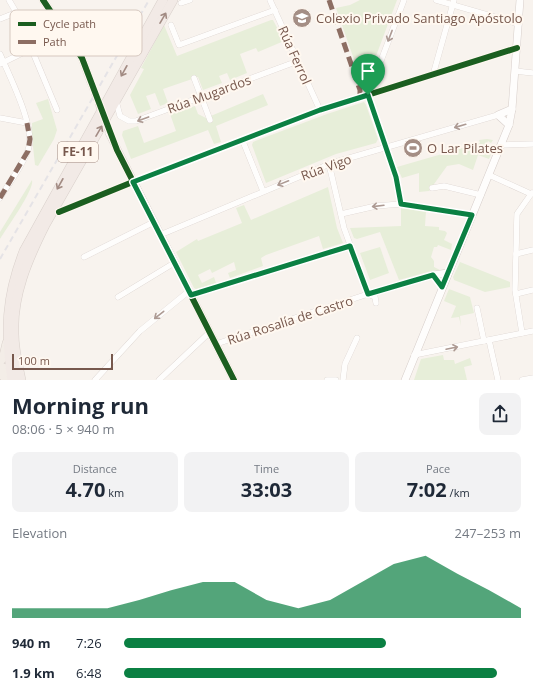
<!DOCTYPE html>
<html lang="en">
<head>
<meta charset="utf-8">
<style>
	:root { --surface:#fff; --page:#f2f2f3; --text:#1f2937; --muted:#747a83; --accent:#0b8043 }
	body { margin:0; font-family:"Open Sans",sans-serif; background:var(--page); color:var(--text); height:100vh; display:flex; flex-direction:column; font-size:15px; white-space:nowrap }
	* { box-sizing:border-box; margin:0 }
	p { font-size:13px; color:var(--muted) }
	.icon { flex:none; width:22px; height:22px; fill:none; stroke:currentColor; stroke-width:2; stroke-linecap:round; stroke-linejoin:round }
	.map { position:relative; height:380px; overflow:hidden }
	.details { display:flex; flex-direction:column; background:var(--surface); flex:1 }
	.details>* { flex:none }
	.scale { position:absolute; left:12px; bottom:10px; width:101px; box-sizing:border-box; padding-left:4px; border:2px solid #77584d; border-top:0; font-size:11px; line-height:14px; white-space:nowrap; color:#77584d; -webkit-text-stroke:3px #fff8f0; paint-order:stroke }
	.pin { position:absolute; display:grid; place-items:center; width:34px; height:34px; color:#fff; margin:-41px -17px; border-radius:50% 50% 50% 0; rotate:-45deg; box-shadow:0 0 4px #0007 }
	.pin .icon { rotate:45deg }
	.round { display:grid; place-items:center; flex:none; width:42px; height:42px; border-radius:8px; background:var(--page) }
	.summary { display:flex; align-items:center; justify-content:space-between; height:68px; padding:0 12px }
	h1 { font-size:22px; font-weight:700; line-height:30px }
	.metrics { display:grid; grid-template-columns:repeat(3,1fr); gap:6px; height:68px; padding:4px 12px }
	.metrics div { display:grid; align-content:center; border-radius:8px; background:var(--page); text-align:center }
	.metrics b { font-size:20px; font-weight:700 }
	.metrics small { font-size:11px; font-weight:400 }
	.metrics p { font-size:11px }
	.chart { height:112px; padding:8px 12px }
	.chart p { display:flex; justify-content:space-between }
	.chart svg { width:100%; height:72px; margin-top:4px; fill:var(--accent); opacity:.7 }
	ul { padding:0 12px; list-style:none; font-size:13px }
	li { display:grid; grid-template-columns:64px 48px 1fr; align-items:center; height:30px }
	li i { height:10px; border-radius:5px; background:var(--accent) }
	.map>svg:first-child { display:block }
	.green { fill:#e7eed9 }
	.lines { fill:none; stroke-linecap:round; stroke-linejoin:round }
	.tertiary-tunnel { stroke:#d8ccc6; stroke-width:7; stroke-dasharray:7 3.5; stroke-linecap:butt }
	.minor-casing { stroke:#d7ceca; stroke-width:6 }
	.tertiary-casing { stroke:#d7ceca; stroke-width:8 }
	.primary-casing { stroke:#d9d0cb; stroke-width:10 }
	.trunk-casing { stroke:#d9d0cb; stroke-width:10 }
	.minor { stroke:#fefdfc; stroke-width:5.5 }
	.tertiary { stroke:#fefdfc; stroke-width:7 }
	.primary { stroke:#f3ede7; stroke-width:9 }
	.trunk { stroke:#f2eae6; stroke-width:9 }
	.rail { stroke:#e5e3e6; stroke-width:2; stroke-dasharray:6 4; stroke-linecap:butt }
	.quiet { stroke:#8d6e63; stroke-width:5; stroke-dasharray:10 5; stroke-linecap:butt }
	.cycleway-casing { stroke:#fff8f0; stroke-width:8 }
	.cycleway { stroke:#1b5e20; stroke-width:6 }
	.oneway { stroke:#a28b83 }
	.oneway2 { stroke:#ad9a93 }
	.route-casing { stroke:#fff; stroke-width:8 }
	.route { stroke:#0b8043; stroke-width:5 }
	.labels { text-anchor:middle; stroke-width:4; stroke-linejoin:round; paint-order:stroke }
	.shield { fill:#fff8f0; stroke:#a0887e; stroke-width:1 }
	.shield-label { font-size:12px; font-weight:bold; fill:#77584d }
	.poi-label { font-size:13px; fill:#77584d; stroke:#fff8f0; text-anchor:start }
	.street-label { font-size:13px; fill:#77584d; stroke:#fff8f0 }
	.key { fill:#fff8f0; stroke:#d6c8bf; stroke-width:1 }
	.key-label { font-size:11px; fill:#77584d }
</style>
</head>
<body>
<div class="map">
<svg width="533" height="380" viewBox="0 0 533 380">
	<rect width="100%" height="100%" fill="#f8f3ee"/>
	<g class="green">
		<path d="M360 0H397L364 88 336 8 350 5Z"/>
		<path d="M271 20H273L284 41 258 52 256 48 240 54 247 73 230 80 227 73 219 76 222 83 203 90 198 77 163 89 168 103 160 106 155 93 146 96 151 109 138 114 130 95 144 69 141 68 164 25 177 56Z"/>
		<path d="M263 94 268 105 216 126 221 142 214 144 208 130 131 159 122 135 123 131 138 126 144 143 176 131 170 114 195 106 198 114 206 118Z"/>
		<path d="M48 99 57 130 54 139 38 166 35 165 31 128 32 127V123L43 119 36 103Z"/>
		<path d="M364 102 366 105 378 139 376 143 336 154 266 183 252 145 253 142 327 114Z"/>
		<path d="M487 139 493 140 491 143 488 141 485 148 492 152 489 159 478 155 473 170 459 164 447 166 429 191 419 192V173L402 178 397 167 480 143 479 140Z"/>
		<path d="M32 180C35 189 6 229 0 239V232Z"/>
		<path d="M328 187 337 228 343 243 323 249 319 236 266 255 261 258 263 266 230 278 228 273 236 270 234 262 212 273 210 269 198 275 202 283 214 277 216 283 196 289 194 288 176 252 197 239 198 241 242 223 236 208 244 205 251 220Z"/>
		<path d="M401 208 426 211 425 226 439 227V230L445 231 447 233 444 240 452 244 451 250 438 245 437 247H434L431 257 434 261V267L440 270H435L399 280 380 232 357 239 354 238 350 228 401 226Z"/>
		<path d="M380 247 389 273 370 280 360 253Z"/>
		<path d="M460 262 510 282V287L485 292 454 280 453 277Z"/>
		<path d="M449 289 470 297 474 313 460 316 461 326 459 317 451 318 456 306 444 301Z"/>
		<path d="M443 355 444 360H454L455 364 470 358 472 365 464 367 467 380H414L421 359Z"/>
	</g>
	<g class="lines">
		<path class="tertiary-tunnel" d="M91 83 109 133"/>
		<g class="minor-casing">
			<g id="minor">
				<path d="M9 0 16 12 57 110"/>
				<path d="M270 0 320 110"/>
				<path d="M436 0 519 24"/>
				<path d="M181 3 190 0"/>
				<path d="M0 19 15 13"/>
				<path d="M171 25 179 45 275 10"/>
				<path d="M0 54C9 75 37 130 28 150 22 167 9 183 0 198"/>
				<path d="M0 64 63 33"/>
				<path d="M515 71 533 73"/>
				<path d="M433 75 454 0"/>
				<path d="M194 78 210 120"/>
				<path d="M116 101 120 116 129 121H136L298 61"/>
				<path d="M0 118 27 123"/>
				<path d="M242 139 263 191"/>
				<path d="M501 145 533 144"/>
				<path d="M329 164 344 228 368 294"/>
				<path d="M489 175 531 194 532 193"/>
				<path d="M432 188 444 186 481 195"/>
				<path d="M401 204 396 177 368 95 404 0"/>
				<path d="M59 212 145 177 320 110 517 48"/>
				<path d="M341 214 376 206 401 204 472 215"/>
				<path d="M160 235 332 163 498 115"/>
				<path d="M516 254 533 250"/>
				<path d="M84 257 154 222"/>
				<path d="M368 294 375 297 376 303"/>
				<path d="M516 294 533 290"/>
				<path d="M191 295 350 246"/>
				<path d="M118 297 174 263"/>
				<path d="M477 308 484 341"/>
				<path d="M522 333 515 290 517 214 531 194"/>
				<path d="M489 340 498 380"/>
				<path d="M216 344 368 294 433 275"/>
				<path d="M414 355 533 331"/>
				<path d="M95 380 140 331 189 291"/>
				<path d="M159 380 210 332"/>
				<path d="M327 380H336"/>
				<path d="M343 380 345 364 357 338"/>
				<path d="M522 380 533 378"/>
			</g>
		</g>
		<g class="tertiary-casing">
			<g id="tertiary">
				<path d="M43 0 82 58 91 83"/>
				<path d="M509 125 498 115 512 109"/>
				<path d="M109 133 234 380"/>
				<path d="M433 275 448 273"/>
				<path d="M405 380 509 125 512 109 520 0"/>
			</g>
		</g>
		<g class="primary-casing">
			<g id="primary">
				<path d="M0 361 4 356 7 343"/>
				<path d="M0 367 9 370 15 377"/>
				<path d="M0 373 8 380"/>
			</g>
		</g>
		<g class="trunk-casing">
			<g id="trunk">
				<path d="M12 380C5 331 6 297 24 251L163 0"/>
				<path d="M21 380C18 365 14 350 14 334 12 295 28 259 45 225L173 0"/>
			</g>
		</g>
		<use href="#minor" class="minor"/>
		<use href="#tertiary" class="tertiary"/>
		<use href="#primary" class="primary"/>
		<use href="#trunk" class="trunk"/>
		<path class="rail" d="M0 259 149 0"/>
		<g class="quiet">
			<path d="M329 0 360 90V97"/>
			<path d="M0 198 28 151 30 139 27 123"/>
		</g>
		<g class="cycleway-casing">
			<g id="cycleway">
				<path d="M43 0 82 58 117 150 234 380"/>
				<path d="M59 212 145 177 320 110 517 48"/>
			</g>
		</g>
		<use href="#cycleway" class="cycleway"/>
	</g>
	<defs><path id="oneway-shaft" d="M-6 0H5M1.5-3L5.5 0L1.5 3" fill="none" stroke-width="1.6" stroke-linecap="round" stroke-linejoin="round"/></defs>
	<g class="oneway">
		<use href="#oneway-shaft" transform="translate(163 18) rotate(-60)"/>
		<use href="#oneway-shaft" transform="translate(124 71) rotate(119)"/>
		<use href="#oneway-shaft" transform="translate(99 131) rotate(-60)"/>
		<use href="#oneway-shaft" transform="translate(60 184) rotate(119)"/>
	</g>
	<g class="oneway2">
		<use href="#oneway-shaft" transform="translate(390 36) rotate(111)"/>
		<use href="#oneway-shaft" transform="translate(143 119) rotate(160)"/>
		<use href="#oneway-shaft" transform="translate(460 126) rotate(164)"/>
		<use href="#oneway-shaft" transform="translate(283 183) rotate(158)"/>
		<use href="#oneway-shaft" transform="translate(378 206) rotate(173)"/>
		<use href="#oneway-shaft" transform="translate(159 315) rotate(142)"/>
		<use href="#oneway-shaft" transform="translate(452 348) rotate(-12)"/>
	</g>
	<g class="lines">
		<g class="route-casing">
			<path id="route" d="M368 95 396 177 401 204 472 215 442 287 433 275 368 294 350 246 191 295 133 182 320 110Z"/>
		</g>
		<use href="#route" class="route"/>
	</g>
	<defs>
		<g id="school-disc" transform="scale(1)"><circle r="9.5" fill="#a48e85" stroke="#fff8f0"/><path d="M0-5L7-2L0 1L-7-2ZM-4 1L0 2.5L4 1V4Q0 6-4 4Z" fill="#fff"/></g>
		<g id="stadium-disc" transform="scale(1)"><circle r="9.5" fill="#a48e85" stroke="#fff8f0"/><path d="M0-5a6.5 5 0 1 0 0 10a6.5 5 0 1 0 0-10ZM-3.5-1.8h7v3.6h-7Z" fill="#fff"/></g>
	</defs>
	<g fill-rule="evenodd">
		<use href="#school-disc" x="302" y="18"/>
		<use href="#stadium-disc" x="413" y="148"/>
	</g>
	<g class="labels">
		<rect class="shield" x="58" y="142" width="40" height="20" rx="3"/>
		<g class="shield-label">
			<text x="78" y="156">FE-11</text>
		</g>
		<g class="poi-label">
			<text x="316" y="23">Colexio Privado Santiago Apóstolo</text>
			<text x="427" y="153">O Lar Pilates</text>
		</g>
		<g class="street-label">
			<text transform="translate(295 55) rotate(66)" y="5">Rúa Ferrol</text>
			<text transform="translate(209 94) rotate(-20)" y="5">Rúa Mugardos</text>
			<text transform="translate(326 167) rotate(-20)" y="5">Rúa Vigo</text>
			<text transform="translate(290 320) rotate(-18)" y="5">Rúa Rosalía de Castro</text>
		</g>
	</g>
	<rect x="10" y="10" width="132" height="46" rx="6" class="key"/>
	<rect x="18" y="22" width="18" height="4" fill="#1b5e20"/>
	<rect x="18" y="40" width="18" height="4" fill="#8d6e63"/>
	<g class="key-label">
		<text x="43" y="28">Cycle path</text>
		<text x="43" y="46">Path</text>
	</g>
</svg>
<div class="scale">100 m</div>
<div class="pin" style="left:368px;top:95px;background:#1e9e55"><svg class="icon" aria-label="arrive" viewBox="0 0 24 24"><path d="M6 21V4h12l-3 4 3 4H6"/></svg></div>
</div>
<section class="details">
<div class="summary"><div><h1>Morning run</h1><p>08:06 · 5 × 940 m</p></div><a class="round"><svg class="icon" aria-label="share" viewBox="0 0 24 24"><path d="M12 15V3M7 8l5-5 5 5M5 13v7h14v-7"/></svg></a></div>
<div class="metrics">
<div><p>Distance</p><b>4.70<small> km</small></b></div>
<div><p>Time</p><b>33:03</b></div>
<div><p>Pace</p><b>7:02<small> /km</small></b></div>
</div>
<div class="chart"><p><span>Elevation</span>247–253 m</p>
<svg viewBox="0 0 160 44" preserveAspectRatio="none"><path d="M0 44V38L10 38L20 38L30 38L40 33L50 27L60 22L70 22L80 33L90 38L100 33L110 22L120 11L130 6L140 17L150 27L160 38V44z"/></svg>
</div>
<ul>
<li><b>940 m</b>7:26<i style="width:66%"></i></li>
<li><b>1.9 km</b>6:48<i style="width:94%"></i></li>
</ul>
</section>
</body>
</html>
